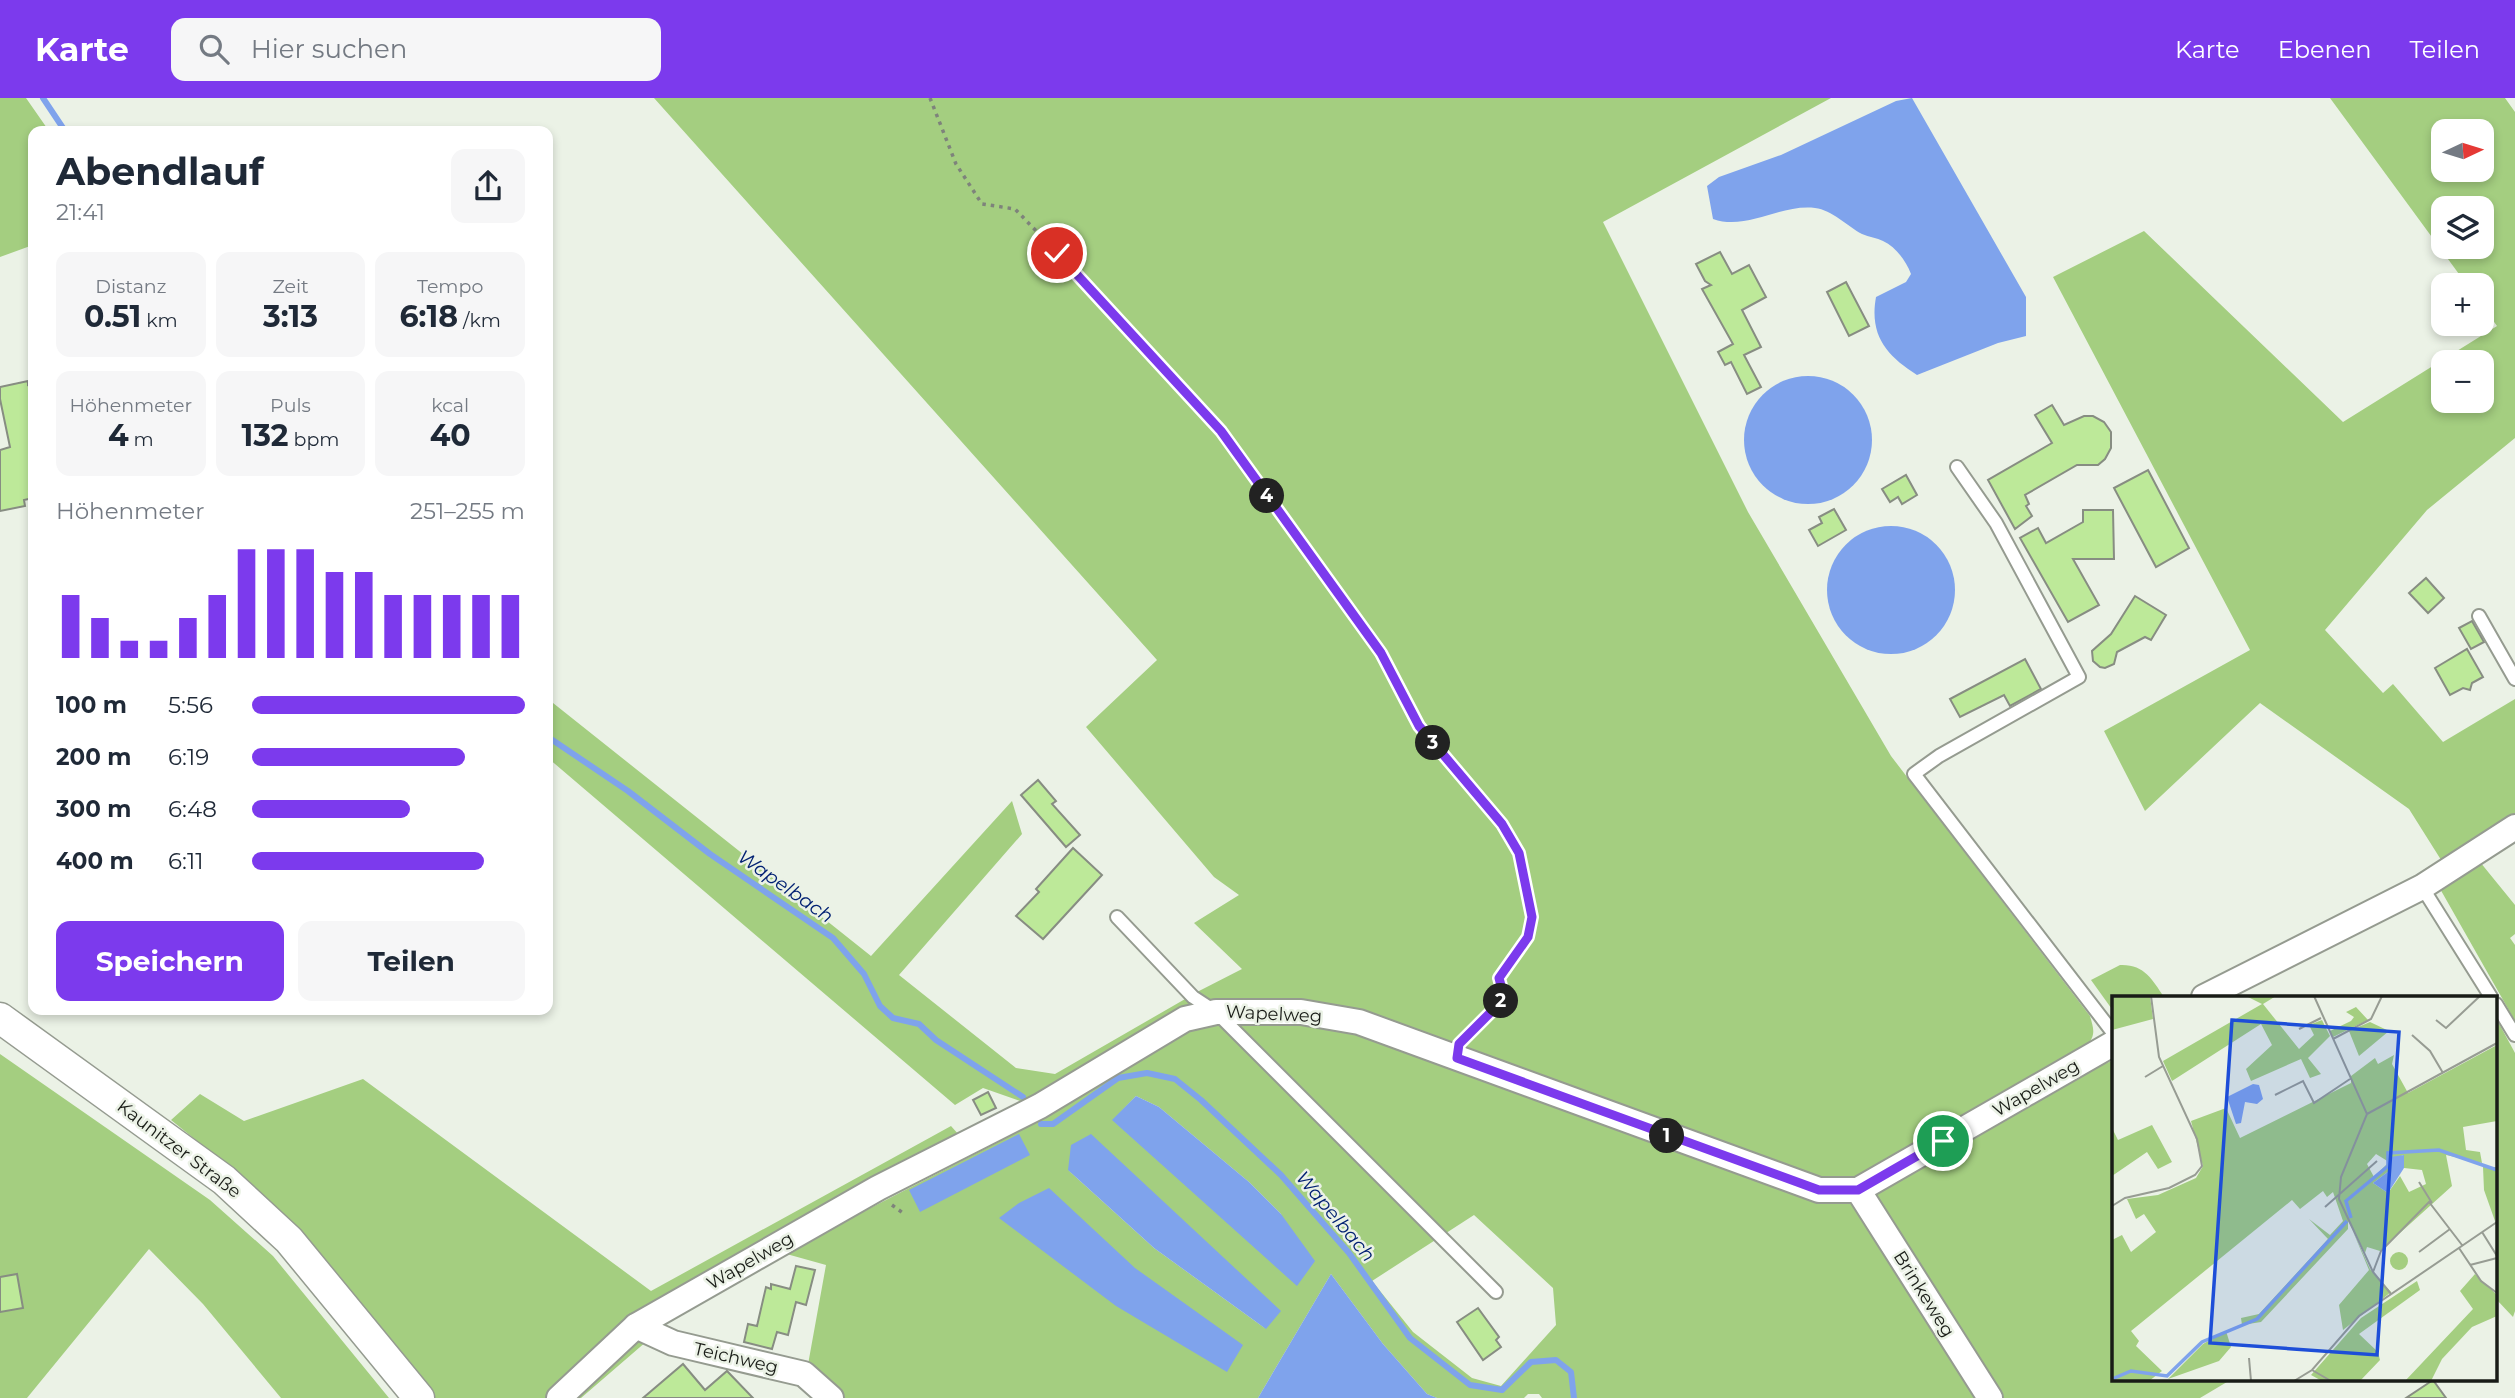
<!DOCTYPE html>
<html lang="de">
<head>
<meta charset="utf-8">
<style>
	:root { --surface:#fff; --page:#f6f6f7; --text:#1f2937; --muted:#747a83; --accent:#7c3aed }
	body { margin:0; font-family:Montserrat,sans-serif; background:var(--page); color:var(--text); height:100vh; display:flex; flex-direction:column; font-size:26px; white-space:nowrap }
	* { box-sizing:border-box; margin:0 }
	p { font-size:23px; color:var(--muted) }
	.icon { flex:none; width:38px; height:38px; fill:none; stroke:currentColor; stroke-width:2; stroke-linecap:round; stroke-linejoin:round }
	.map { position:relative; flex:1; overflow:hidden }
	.drawer { position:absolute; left:28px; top:28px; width:525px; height:889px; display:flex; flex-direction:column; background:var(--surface); border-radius:14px; box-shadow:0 4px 10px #0003 }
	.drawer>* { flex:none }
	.needle { width:46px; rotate:86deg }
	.tools { position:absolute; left:2431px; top:21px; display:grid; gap:14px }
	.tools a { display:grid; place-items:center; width:63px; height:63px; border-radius:14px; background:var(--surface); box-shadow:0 4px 10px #0003; font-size:35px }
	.pin { position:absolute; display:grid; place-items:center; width:60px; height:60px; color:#fff; margin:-30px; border:4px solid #fff; border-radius:50%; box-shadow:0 2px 7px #0007 }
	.km { position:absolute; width:35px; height:35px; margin:-18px; border-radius:50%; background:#222; color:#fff; font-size:19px; line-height:35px; text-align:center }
	.round { display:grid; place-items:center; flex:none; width:74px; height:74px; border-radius:14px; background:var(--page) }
	.headline { display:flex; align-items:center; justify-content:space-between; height:119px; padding:0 28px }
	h1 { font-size:38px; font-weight:700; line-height:52px }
	.stats { display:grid; grid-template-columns:repeat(3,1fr); gap:10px; height:119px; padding:7px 28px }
	.stats div { display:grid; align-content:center; border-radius:14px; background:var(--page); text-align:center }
	.stats b { font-size:30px; font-weight:700 }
	.stats small { font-size:19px; font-weight:400 }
	.stats p { font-size:19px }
	.chart { height:196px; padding:14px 28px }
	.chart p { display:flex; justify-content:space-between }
	.chart svg { width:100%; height:126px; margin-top:7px; stroke:var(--accent); stroke-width:6 }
	.action { display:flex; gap:14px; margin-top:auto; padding:14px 28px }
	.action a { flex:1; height:80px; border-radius:14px; background:var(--accent); color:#fff; font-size:28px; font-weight:700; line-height:80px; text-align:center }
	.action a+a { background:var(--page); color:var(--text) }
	ul { padding:0 28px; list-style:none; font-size:23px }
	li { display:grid; grid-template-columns:112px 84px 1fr; align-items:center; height:52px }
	li i { height:18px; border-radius:9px; background:var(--accent) }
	header { display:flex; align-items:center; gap:42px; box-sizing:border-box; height:98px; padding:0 35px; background:var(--accent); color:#fff }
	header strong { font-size:33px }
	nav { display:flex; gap:38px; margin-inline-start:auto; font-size:24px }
	.search { width:490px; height:63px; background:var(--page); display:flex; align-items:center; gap:18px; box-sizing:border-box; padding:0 24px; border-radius:14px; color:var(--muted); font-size:26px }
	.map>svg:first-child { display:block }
	.green { fill:#a4ce80; fill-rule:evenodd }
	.water { fill:#7fa3ec }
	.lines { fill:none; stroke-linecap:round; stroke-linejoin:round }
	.stream { stroke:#7fa3ec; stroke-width:6 }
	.building { fill:#bde999; stroke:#878d82; stroke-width:2 }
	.service-casing { stroke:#959b90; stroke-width:16 }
	.minor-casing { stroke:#959b90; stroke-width:28 }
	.tertiary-casing { stroke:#959b90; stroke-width:33 }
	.path { stroke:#7e837b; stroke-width:3.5; stroke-dasharray:3.5 5; stroke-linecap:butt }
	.service { stroke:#fff; stroke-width:12 }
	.minor { stroke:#fff; stroke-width:24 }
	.tertiary { stroke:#fff; stroke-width:30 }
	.route-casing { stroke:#fff; stroke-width:14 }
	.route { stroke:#7c3aed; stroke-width:9 }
	.labels { text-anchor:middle; stroke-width:5; stroke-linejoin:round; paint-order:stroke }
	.street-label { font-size:18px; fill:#191c17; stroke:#ebf2e6 }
	.water-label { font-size:19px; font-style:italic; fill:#022173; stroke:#ebf2e6 }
	.inset-river { fill:none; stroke:#7fa3ec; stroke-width:3.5 }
	.inset-road { fill:none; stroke:#979c93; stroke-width:2 }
	.view { fill:#1d4ed8; fill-opacity:0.15; stroke:#1d4ed8; stroke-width:3.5 }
	.inset-edge { fill:none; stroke:#191c17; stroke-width:3.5 }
</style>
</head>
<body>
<header>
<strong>Karte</strong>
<div class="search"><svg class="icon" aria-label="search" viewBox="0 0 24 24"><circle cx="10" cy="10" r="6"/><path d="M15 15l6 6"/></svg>Hier suchen</div>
<nav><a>Karte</a><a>Ebenen</a><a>Teilen</a></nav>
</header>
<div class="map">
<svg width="2515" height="1300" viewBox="0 0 2515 1300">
	<rect width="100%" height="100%" fill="#ebf2e6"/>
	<g class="green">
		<path d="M0 0H26L49 33H33V147L0 159Z"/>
		<path d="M654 0H1831L1603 124 1748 414 1891 658 2090 918C2094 932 2096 937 2086 949L2102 967 2114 962V1281H2232L2200 1300H1542L1539 1296H1528L1524 1300H1437L1427 1296 1383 1246 1331 1176 1258 1300H840L807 1272 826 1167 783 1155 1020 1033 1055 991 1020 1003 983 990 955 1007 548 660V601L871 858 1012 703 1022 736 899 877 1016 970 1055 976 1199 893 1242 871 1194 825 1239 797 1214 779 1086 629 1157 562ZM1136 998 1159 1009 1249 1084 1281 1116 1297 1187 1113 1022ZM1068 1072 1266 1231 1154 1150ZM1474 1117 1553 1190 1556 1227 1501 1288 1472 1280 1413 1234 1372 1183Z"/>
		<path d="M2330 0H2505L2515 14V340L2427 412 2325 532 2383 595 2393 586 2443 644 2515 601V720L2443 765 2409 711 2260 605 2145 713 2104 633 2250 552 2053 179 2144 133 2343 324 2497 228 2482 207V187H2467ZM2443 33H2482V72H2443ZM2443 110H2482V149H2443ZM2443 264H2482V303H2443Z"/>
		<path d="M2480 764 2515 807V836L2510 840 2515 847V923L2439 789Z"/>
		<path d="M2120 867C2144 866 2152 881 2164 899H2114V914L2091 882Z"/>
		<path d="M2496 920 2515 955V1213L2513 1219 2496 1201Z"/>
		<path d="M0 956 210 1102 273 1158 389 1300H281L203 1206 149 1151 27 1300H0Z"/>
		<path d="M363 981 651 1193 951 1028 959 1037 662 1201 647 1243 581 1300H432L300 1136 258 1092 171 1022 200 996 244 1023Z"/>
	</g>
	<g class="water">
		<path d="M1912 0 2026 199V238L1998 245 1917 277C1887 258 1869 238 1876 199L1906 184 1911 176C1906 163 1896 149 1883 143 1877 140 1869 139 1862 136 1847 128 1832 112 1815 110 1779 106 1747 133 1713 121L1707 88 1719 79 1781 57 1896 3Z"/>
		<circle cx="1808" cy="342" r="64"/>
		<circle cx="1891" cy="492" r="64"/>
		<path d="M1136 998 1159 1009 1249 1084 1281 1116 1315 1163 1297 1188 1112 1022Z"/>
		<path d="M1019 1036 1030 1057 920 1114 909 1092Z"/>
		<path d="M1091 1036 1281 1213 1266 1231 1154 1150 1068 1072 1071 1047Z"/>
		<path d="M1049 1090 1135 1170 1243 1247 1227 1274 1116 1208 999 1120 1019 1105Z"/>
		<path d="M1331 1176 1383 1246 1427 1296 1437 1300H1258Z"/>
	</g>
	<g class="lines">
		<g class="stream">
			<path d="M43 0 65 33"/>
			<path d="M548 639 628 693 710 756 833 840 864 876 880 908 893 920 919 926 936 942 1023 999"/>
			<path d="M1041 1026H1053L1118 980 1147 975 1175 981 1201 1002 1281 1077 1349 1155 1410 1240 1470 1287 1502 1292 1531 1264 1556 1262 1571 1274 1574 1300"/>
		</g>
	</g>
	<g class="building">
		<path d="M1720 154 1732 176 1749 167 1766 199 1742 212 1761 249 1744 257 1761 289 1747 296 1731 264 1725 267 1718 254 1733 246 1702 191 1711 187 1705 183 1696 166Z"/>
		<path d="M1846 184 1869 228 1849 238 1827 194Z"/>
		<path d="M28 283V287L33 286V400L24 402 25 408 0 413V352L10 349 0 301V289Z"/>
		<path d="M2052 307 2064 327 2084 318H2093L2104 324 2111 334V350L2105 361 2098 367H2077L2025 397 2029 406 2026 408 2032 418 2015 431 1988 382 2052 345 2035 317Z"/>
		<path d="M2148 372 2189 450 2156 469 2114 390Z"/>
		<path d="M1906 377 1917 397 1902 406 1898 399 1890 404 1882 391Z"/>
		<path d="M1834 411 1846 432 1818 448 1809 432 1822 425 1819 419Z"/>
		<path d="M2083 412H2113L2114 461H2073L2099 507 2068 524 2020 440 2038 430 2046 445 2083 424Z"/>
		<path d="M2426 480 2444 500 2428 515 2409 495Z"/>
		<path d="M2135 498 2166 517 2151 542 2145 539 2117 554 2114 566 2105 570 2100 569 2093 563 2092 553 2111 536Z"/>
		<path d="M2472 523 2484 544 2471 551 2459 530Z"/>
		<path d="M2467 551 2483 579 2472 585 2470 592 2463 590 2450 597 2435 570Z"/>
		<path d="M2025 561 2041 591 2010 608 2004 597 1960 619 1950 601Z"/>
		<path d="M1038 682 1056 703 1052 706 1080 737 1066 749 1021 697Z"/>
		<path d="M1073 750 1102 777 1043 841 1016 818 1039 794 1036 791Z"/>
		<path d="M988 994 996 1010 981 1017 973 1002Z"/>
		<path d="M796 1168 815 1172 806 1207 796 1204 788 1237 777 1234 772 1251 744 1244 748 1226 757 1228 766 1189 771 1191V1186L790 1191Z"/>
		<path d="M17 1176 23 1210 0 1214V1179Z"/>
		<path d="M1478 1210 1499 1239 1496 1242 1501 1249 1483 1262 1457 1224Z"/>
		<path d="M683 1266 705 1292 727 1273 753 1300H643Z"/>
		<path d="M2433 1282 2446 1300H2406Z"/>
	</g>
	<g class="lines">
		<g class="service-casing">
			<g id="service">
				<path d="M1957 369 1996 425 2079 579 1939 658 1914 676 2114 936"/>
				<path d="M2479 518 2515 581"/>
				<path d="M2422 789 2491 899"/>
				<path d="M1117 819 1193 899 1216 914 1496 1194"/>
				<path d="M2496 906 2515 937"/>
			</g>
		</g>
		<g class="minor-casing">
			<g id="minor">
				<path d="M2204 899 2422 789 2515 729"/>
				<path d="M1858 1092 1990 1300"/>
				<path d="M636 1228 673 1245 804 1276 831 1300"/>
				<path d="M559 1300 636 1228 878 1090 1040 1008 1185 921 1216 914H1301L1359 924 1819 1092H1858L2114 945"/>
			</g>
		</g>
		<g class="tertiary-casing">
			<path id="tertiary" d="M0 920 224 1082 289 1142 419 1300"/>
		</g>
		<g class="path">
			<path d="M930 0 956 66 982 106 1015 111 1099 198 1221 333 1381 555 1419 628 1502 726 1519 755 1532 819 1528 839 1499 880 1503 895 1501 904 1466 940"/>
			<path d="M892 1107 903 1115"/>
		</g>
		<use href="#service" class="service"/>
		<use href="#minor" class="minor"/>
		<use href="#tertiary" class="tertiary"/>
	</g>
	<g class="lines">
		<g class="route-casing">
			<path id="route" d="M1057 155 1221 333 1381 555 1419 628 1502 726 1519 755 1532 819 1528 839 1499 880 1503 895 1501 904 1459 946 1457 960 1819 1092H1858L1943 1043"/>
		</g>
		<use href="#route" class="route"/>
	</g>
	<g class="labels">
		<g class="street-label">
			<text transform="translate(1274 916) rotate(3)" y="6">Wapelweg</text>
			<text transform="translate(2036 990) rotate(-30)" y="6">Wapelweg</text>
			<text transform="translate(179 1051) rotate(37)" y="6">Kaunitzer Straße</text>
			<text transform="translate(750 1163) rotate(-30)" y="6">Wapelweg</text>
			<text transform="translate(1924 1196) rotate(58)" y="6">Brinkeweg</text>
			<text transform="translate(736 1260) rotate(13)" y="6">Teichweg</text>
		</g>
		<g class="water-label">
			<text transform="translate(786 788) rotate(35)" y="7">Wapelbach</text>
			<text transform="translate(1336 1118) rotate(50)" y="7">Wapelbach</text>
		</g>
	</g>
	<g transform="translate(2112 898)">
		<rect width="385" height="385" fill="#ebf2e6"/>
		<path d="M0 0H38L41 23 0 34ZM134 0H164L151 8 187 53 202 39 197 29 210 24 218 40 196 62 209 78 198 82 189 63 139 85 134 73 160 49 149 28 60 85 51 65 150 8ZM244 11 256 24 221 41 218 35 239 25 242 21 234 16ZM258 26 277 35 247 60 237 35ZM385 49V125L351 131 354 154 368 156 370 167 334 159 340 190 268 255 255 251 253 257 236 225V233L149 326 130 329 129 322 147 318 216 243 197 223 218 239 231 225 221 196 215 201 211 195 188 213 180 204 19 335 27 345 24 350 50 375 37 385H0V244L10 239 19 256 44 236 32 218 24 223 15 203 46 199 84 182 91 170 79 125 114 112 128 142 239 87V80L263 62 266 68 282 59 280 68 296 97ZM264 158 277 166 262 181 255 168ZM291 159 292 172 310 174 314 188 297 196 288 180 276 197 261 187 277 175 280 165ZM40 129 60 166 46 173 35 156 0 180V132L6 144ZM371 171H385L383 225 372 194ZM240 233 258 273 279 296 231 334 227 309 257 274ZM278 265a9 9 0 1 1 18 0a9 9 0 1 1-18 0ZM363 278 385 299V320L360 331 330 363 319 385H293L361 313 348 295ZM305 285 308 294 247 338 266 356 268 364 248 385H210L199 379 249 322ZM114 335 119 351 107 365 56 383 91 348Z" fill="#a4ce80" fill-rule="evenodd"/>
		<path d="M141 88 147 89 151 103 145 108 133 106 129 127 124 128 115 101ZM292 159V172L276 197 261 187 277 175 278 161Z" fill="#7fa3ec"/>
		<path class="inset-river" d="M239 222 234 205 276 170V157L327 154 385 174M0 383 19 375 55 380 90 346 145 323 235 225"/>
		<path class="inset-road" d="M202 0 255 118 229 181 227 203 261 276 279 298M324 24 334 32 368 0M187 33 209 22M300 39 318 55 331 77M221 43 259 23 270 0M33 81 51 70M163 99 191 85 202 107 238 83M255 118 385 47M307 186 320 207M0 210 13 202 57 192 83 179 90 170 85 143 47 61 39 0M213 211 265 165M370 236 385 260M347 252 369 285 385 297M307 256 338 233M358 269 385 262M261 276 269 255 317 206 350 249M137 362 139 385M200 374 219 385M182 385 200 374 247 320 385 226"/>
		<path class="view" d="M120 24 287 36 265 359 98 347Z"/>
		<rect width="385" height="385" class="inset-edge"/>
	</g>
</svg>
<div class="tools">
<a><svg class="needle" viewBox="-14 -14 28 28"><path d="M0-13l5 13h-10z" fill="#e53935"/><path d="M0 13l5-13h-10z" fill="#747a83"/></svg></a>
<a><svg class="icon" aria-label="layers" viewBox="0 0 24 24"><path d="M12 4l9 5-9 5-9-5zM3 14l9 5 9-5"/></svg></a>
<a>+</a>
<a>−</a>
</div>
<div class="pin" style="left:1943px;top:1043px;background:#1e9e55"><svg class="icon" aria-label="arrive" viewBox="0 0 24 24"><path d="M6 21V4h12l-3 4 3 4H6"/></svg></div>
<div class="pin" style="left:1057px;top:155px;background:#d93025"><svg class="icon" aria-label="check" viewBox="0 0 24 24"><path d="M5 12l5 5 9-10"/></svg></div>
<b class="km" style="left:1667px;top:1038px">1</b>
<b class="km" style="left:1501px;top:903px">2</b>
<b class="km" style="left:1433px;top:645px">3</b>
<b class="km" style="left:1267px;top:398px">4</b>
<section class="drawer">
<div class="headline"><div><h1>Abendlauf</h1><p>21:41</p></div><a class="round"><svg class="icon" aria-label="share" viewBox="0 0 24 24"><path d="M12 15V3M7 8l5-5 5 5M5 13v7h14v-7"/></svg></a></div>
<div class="stats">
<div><p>Distanz</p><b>0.51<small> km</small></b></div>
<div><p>Zeit</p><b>3:13</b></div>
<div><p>Tempo</p><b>6:18<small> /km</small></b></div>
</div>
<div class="stats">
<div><p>Höhenmeter</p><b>4<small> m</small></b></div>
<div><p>Puls</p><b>132<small> bpm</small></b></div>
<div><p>kcal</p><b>40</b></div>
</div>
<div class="chart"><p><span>Höhenmeter</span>251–255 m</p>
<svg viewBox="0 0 160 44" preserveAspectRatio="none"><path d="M5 44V22M15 44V30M25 44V38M35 44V38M45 44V30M55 44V22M65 44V6M75 44V6M85 44V6M95 44V14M105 44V14M115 44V22M125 44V22M135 44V22M145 44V22M155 44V22"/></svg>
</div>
<ul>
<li><b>100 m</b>5:56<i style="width:100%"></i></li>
<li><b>200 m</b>6:19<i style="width:78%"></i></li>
<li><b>300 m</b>6:48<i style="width:58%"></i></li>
<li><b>400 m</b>6:11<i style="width:85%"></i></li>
</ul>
<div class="action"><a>Speichern</a><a>Teilen</a></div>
</section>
</div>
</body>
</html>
